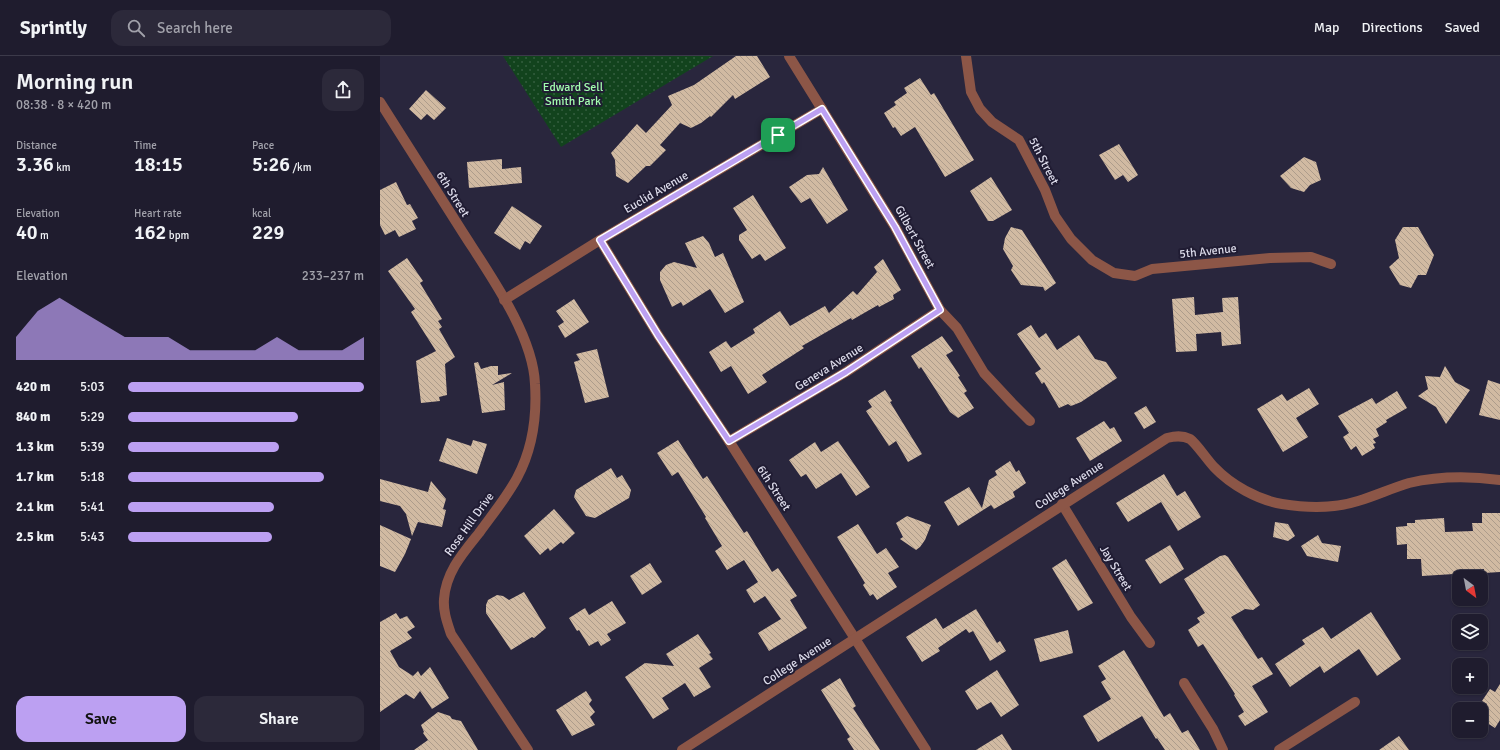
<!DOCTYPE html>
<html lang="en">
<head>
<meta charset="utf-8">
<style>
	:root { --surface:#1f1c2e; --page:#2c293a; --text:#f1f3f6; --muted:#a1a1aa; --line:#3c3a4a; --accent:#bca0f2 }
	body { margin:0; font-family:Signika,sans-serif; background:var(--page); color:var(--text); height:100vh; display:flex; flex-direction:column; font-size:15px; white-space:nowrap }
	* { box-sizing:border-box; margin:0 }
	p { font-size:13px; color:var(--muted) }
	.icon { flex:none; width:22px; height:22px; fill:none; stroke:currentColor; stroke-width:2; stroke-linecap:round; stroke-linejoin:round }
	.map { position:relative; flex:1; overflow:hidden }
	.side { display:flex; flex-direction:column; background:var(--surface); width:380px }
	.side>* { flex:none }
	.needle { width:26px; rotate:148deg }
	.tools { position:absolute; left:1072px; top:514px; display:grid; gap:8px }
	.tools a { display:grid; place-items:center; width:36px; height:36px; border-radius:8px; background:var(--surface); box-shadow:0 1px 3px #0004,0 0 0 1px var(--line); font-size:20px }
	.pin { position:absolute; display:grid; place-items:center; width:34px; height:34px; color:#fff; margin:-17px; border-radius:8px; box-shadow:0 2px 6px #0006 }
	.round { display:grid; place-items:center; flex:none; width:42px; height:42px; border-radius:12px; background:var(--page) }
	.head { display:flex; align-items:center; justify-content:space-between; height:68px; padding:0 16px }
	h1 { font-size:22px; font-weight:600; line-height:30px }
	.stats { display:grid; grid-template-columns:repeat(3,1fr); gap:6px; height:68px; padding:4px 16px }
	.stats div { display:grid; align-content:center }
	.stats b { font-size:20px; font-weight:600 }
	.stats small { font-size:11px; font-weight:400 }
	.stats p { font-size:11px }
	.chart { height:112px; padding:8px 16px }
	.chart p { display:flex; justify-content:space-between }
	.chart svg { width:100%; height:72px; margin-top:4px; fill:var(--accent); opacity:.7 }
	.action { display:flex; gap:8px; margin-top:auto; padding:8px 16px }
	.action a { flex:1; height:46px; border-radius:12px; background:var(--accent); color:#111; font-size:16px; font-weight:600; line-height:46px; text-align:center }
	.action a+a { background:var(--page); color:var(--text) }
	ul { padding:0 16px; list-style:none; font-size:13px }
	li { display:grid; grid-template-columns:64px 48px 1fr; align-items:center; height:30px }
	li i { height:10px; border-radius:5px; background:var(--accent) }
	header { display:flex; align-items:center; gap:24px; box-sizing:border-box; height:56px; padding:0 20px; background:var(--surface); border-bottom:1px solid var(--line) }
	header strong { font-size:19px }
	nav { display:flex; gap:22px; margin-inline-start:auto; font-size:14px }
	.search { width:280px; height:36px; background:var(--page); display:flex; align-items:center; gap:10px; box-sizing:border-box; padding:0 14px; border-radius:12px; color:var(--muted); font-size:15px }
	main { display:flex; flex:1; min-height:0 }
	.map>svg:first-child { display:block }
	.park { fill:url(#park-dots) }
	.building { fill:url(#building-back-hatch) }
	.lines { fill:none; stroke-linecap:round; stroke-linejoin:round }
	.street { stroke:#8c5647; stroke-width:10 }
	.route-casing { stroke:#fff; stroke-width:8 }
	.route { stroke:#bca0f2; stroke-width:5 }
	.labels { text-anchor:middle; stroke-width:4; stroke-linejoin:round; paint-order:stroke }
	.park-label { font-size:12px; fill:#a2fdae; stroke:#201c33 }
	.street-label { font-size:12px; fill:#dcdbea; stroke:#201c33 }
</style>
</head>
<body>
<header>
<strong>Sprintly</strong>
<div class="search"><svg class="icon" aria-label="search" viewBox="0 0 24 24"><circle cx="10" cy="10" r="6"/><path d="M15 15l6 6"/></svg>Search here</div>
<nav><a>Map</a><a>Directions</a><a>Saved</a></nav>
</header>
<main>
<section class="side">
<div class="head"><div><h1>Morning run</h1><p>08:38 · 8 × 420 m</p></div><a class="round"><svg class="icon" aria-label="share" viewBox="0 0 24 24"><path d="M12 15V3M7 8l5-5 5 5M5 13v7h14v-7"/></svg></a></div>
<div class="stats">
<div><p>Distance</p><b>3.36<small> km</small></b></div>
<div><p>Time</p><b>18:15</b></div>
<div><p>Pace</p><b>5:26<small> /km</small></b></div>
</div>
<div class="stats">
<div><p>Elevation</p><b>40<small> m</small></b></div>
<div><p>Heart rate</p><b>162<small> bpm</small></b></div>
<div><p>kcal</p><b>229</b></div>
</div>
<div class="chart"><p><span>Elevation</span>233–237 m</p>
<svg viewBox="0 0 160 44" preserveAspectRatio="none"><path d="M0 44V30L10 14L20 6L30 14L40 22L50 30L60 30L70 30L80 38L90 38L100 38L110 38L120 30L130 38L140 38L150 38L160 30V44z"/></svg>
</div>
<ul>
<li><b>420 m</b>5:03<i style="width:100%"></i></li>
<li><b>840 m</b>5:29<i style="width:72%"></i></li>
<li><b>1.3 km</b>5:39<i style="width:64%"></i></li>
<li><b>1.7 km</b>5:18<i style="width:83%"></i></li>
<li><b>2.1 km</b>5:41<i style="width:62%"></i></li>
<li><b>2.5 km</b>5:43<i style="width:61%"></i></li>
</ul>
<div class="action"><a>Save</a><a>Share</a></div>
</section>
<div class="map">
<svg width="1120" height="694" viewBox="0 0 1120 694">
	<defs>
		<pattern id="park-dots" width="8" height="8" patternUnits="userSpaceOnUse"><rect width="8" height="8" fill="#12431d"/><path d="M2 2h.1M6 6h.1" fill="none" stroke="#345e3e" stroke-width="1.8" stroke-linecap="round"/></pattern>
		<pattern id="building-back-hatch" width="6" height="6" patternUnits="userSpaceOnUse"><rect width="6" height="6" fill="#d1baa2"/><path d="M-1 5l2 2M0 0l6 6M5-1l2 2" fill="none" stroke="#ad9c8b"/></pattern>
	</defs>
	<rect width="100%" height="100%" fill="#29263d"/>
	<path class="park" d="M123 0H333L181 91Z"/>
	<g class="building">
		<path d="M356 0H377L390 21 355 43 353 39 331 61 330 60 321 67 311 72 300 67 280 89 286 94 270 110H266L248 127 236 120 235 104 231 97 257 68 266 77 292 49 288 40 314 29Z"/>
		<path d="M540 22 551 39 554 37 594 104 565 121 535 71 521 80 515 71 513 72 504 57 516 49 514 46 527 37 524 32Z"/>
		<path d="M46 34 66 52 54 64 47 58 41 64 29 53Z"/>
		<path d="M739 88 758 119 748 126 743 119 735 124 719 99Z"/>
		<path d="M924 101 936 106 941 124 930 129 924 136 911 132 900 120Z"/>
		<path d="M122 103V113L141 111 142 127 89 132 87 106Z"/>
		<path d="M443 111 468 154 447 168 430 142 421 147 409 131 427 119 439 118Z"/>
		<path d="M611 121 632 154 613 165H608L590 135Z"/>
		<path d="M16 126 27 149 30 148 38 162 32 165 36 173 19 181 15 174 5 179 0 169V134Z"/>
		<path d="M373 139 406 192 385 205 380 198 372 203 359 184V179L367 174 353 152Z"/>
		<path d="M132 150 162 170 150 188 145 185 140 194 114 177Z"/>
		<path d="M631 171 642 174 676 227 665 235 663 231 641 229 631 214 633 210 623 193 625 182Z"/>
		<path d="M1023 171H1038L1054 199 1046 219H1038L1031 232 1020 229 1009 211 1019 202 1015 184Z"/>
		<path d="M323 180 329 187 335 201 343 197 364 246 345 257 330 233 303 250 301 246 292 251 280 224V216L286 209 294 206 317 212 305 187Z"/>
		<path d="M27 202 43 225 40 227 62 263 58 265 62 271 59 273 75 301 65 308 67 339 59 341 60 345 41 347 36 305 56 295 31 256 35 253 8 215Z"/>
		<path d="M503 203 521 234 513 239 514 243 499 251 498 249 472 264 471 262 422 290 424 292 382 319 387 326 368 338 351 310 341 316 329 296 346 285 351 292 375 277 373 273 400 255 410 270 445 250 449 257 473 235 477 239 497 216 494 211Z"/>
		<path d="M814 241 815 259 843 256 842 242 858 241 861 288 842 290 841 276 816 278 817 295 796 296 792 243Z"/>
		<path d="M194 243 209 266 185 282 178 270 184 266 176 255Z"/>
		<path d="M651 269 659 282 666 277 677 294 699 279 715 303 726 306 737 322 701 346 691 350 688 348 679 352 664 326 662 328 655 317 661 313 637 278Z"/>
		<path d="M562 280 573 295 566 299 580 320 578 321 587 335 584 337 594 352 578 362 570 356 541 311 539 313 531 300Z"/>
		<path d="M217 293 229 341 205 347 194 306 200 304 196 298Z"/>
		<path d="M98 306 101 313 111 310H118V319L132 317 112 329 124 326 125 354 102 357 94 307Z"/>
		<path d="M1065 310 1075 326 1090 334 1066 368 1056 351 1038 340 1048 333 1045 320 1060 321Z"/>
		<path d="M1108 324 1120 328V364L1099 359Z"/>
		<path d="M929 332 939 348 916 362 928 381 903 396 877 353 902 338 907 345Z"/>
		<path d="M505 334 512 345 510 346 542 398 528 406 516 385 509 390 486 355 492 351 488 345Z"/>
		<path d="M1017 335 1027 352 1006 364 1007 366 996 373 999 380 993 383 996 387 993 388 995 392 982 400 976 390 971 394 963 381 969 377 958 360 992 342 996 348Z"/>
		<path d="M766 350 776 366 764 373 754 357Z"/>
		<path d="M724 365 730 373 734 371 742 385 710 405 696 382Z"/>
		<path d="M67 382 91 390 93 384 107 388 97 418 59 405Z"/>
		<path d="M298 384 323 423 327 420 364 477 367 475 392 516 398 512 417 540 410 544 427 572 389 595 378 577 401 563 385 540 374 547 366 534 378 526 364 504 347 514 335 495 342 490 325 462 326 461 298 416 292 420 277 397Z"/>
		<path d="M458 385 490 431 476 440 461 417 436 433 426 418 421 421 409 404 435 386 441 396Z"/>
		<path d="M630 405 636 416 639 414 646 427 633 436 635 441 614 453 611 449 578 470 564 446 589 431 602 452 609 424 617 419 615 415Z"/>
		<path d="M231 412 237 422 242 419 251 434 249 442 215 462 206 460 194 441 196 434Z"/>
		<path d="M784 418 797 440 805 435 821 461 798 475 781 446 748 466 736 447Z"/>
		<path d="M0 423 48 436 51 425 66 443 63 453 66 454 62 471 38 466 32 480 26 458 20 450 0 445Z"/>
		<path d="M174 453 195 477 183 488 181 486 170 495 168 492 160 499 144 480Z"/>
		<path d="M1102 457H1120V516L1104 517V513L1074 515V518L1042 520 1041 503H1027V488L1017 489 1016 471 1027 470V467H1035V464L1064 462 1065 476 1093 475 1092 467H1102Z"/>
		<path d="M527 460 551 469 545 484 540 491 536 494 520 483 523 481 516 467Z"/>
		<path d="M895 466 908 468 915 480 908 485 893 481Z"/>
		<path d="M478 468 497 498 506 492 519 511 508 517 517 531 497 544 493 538 490 540 483 529 485 527 457 481Z"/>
		<path d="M0 469 31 483 25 498 15 516 0 510Z"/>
		<path d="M938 479 942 487 961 490 958 506 927 500 921 490Z"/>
		<path d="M790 489 804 513 780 528 765 504Z"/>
		<path d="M845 499 848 501 880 549 873 554 865 553 851 561 878 603 882 601 893 618 872 630 888 656 865 670 858 660 864 656 854 639 855 638 823 588 818 591 808 574 820 566 817 562 825 557 804 523 840 500Z"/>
		<path d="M686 503 713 547 698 555 672 512Z"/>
		<path d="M270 507 282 526 262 539 250 520Z"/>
		<path d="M144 536 166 572 154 582 152 581 131 594 106 557V549L108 544 117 539 123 540 129 544Z"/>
		<path d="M232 545 246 567 227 578 231 584 221 590 218 585 209 590 199 574 197 575 189 562 205 552 209 559Z"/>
		<path d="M596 553 617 587 620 585 626 595 610 605 593 575 589 577 586 573 558 592 560 595 542 606 526 581 556 562 563 573Z"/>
		<path d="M991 556 1021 603 997 620 979 593 944 617 940 610 910 631 895 608 925 588 922 584 943 571 951 583Z"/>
		<path d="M16 557 20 563 27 560 35 571 27 576 32 582 10 595 19 611 33 620 38 615 41 620 50 611 69 642 52 653 40 635 34 643 26 638 0 656V566Z"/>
		<path d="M688 574 693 597 660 606 654 583Z"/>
		<path d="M318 578 331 597 329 598 333 603 319 612 331 631 314 641 305 627 282 642 289 653 273 663 245 621 265 607 294 610 286 598Z"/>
		<path d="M744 594 784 661 790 657 802 677 808 674 820 694H785L777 682 776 683 762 660 718 686 703 660 731 643 721 626 726 623 718 610Z"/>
		<path d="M617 614 639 649 621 661 611 646 597 654 585 635Z"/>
		<path d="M460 622 476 650 473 652 500 694H474L467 683 470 681 441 634Z"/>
		<path d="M1120 628V664L1115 672 1101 663V658L1107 648 1102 645 1110 633 1115 636Z"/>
		<path d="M206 635 212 644 209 648 215 656 210 661 215 669 192 680 176 654Z"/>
		<path d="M58 656 70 660 72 663 81 665 98 694H34L48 684 43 677 44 676 41 669Z"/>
		<path d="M622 678 632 694H596Z"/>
		<path d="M1019 680 1029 694H999Z"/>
	</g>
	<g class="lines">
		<g class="street">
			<path d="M409 0 515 171 560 254 577 272 604 317 632 347 650 365"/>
			<path d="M586 0 591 36 600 53 612 66 639 84 665 134 675 160 691 183 712 204 734 217 755 220 772 213 890 202 931 201 951 208"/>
			<path d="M0 46C27 88 53 130 80 172 107 215 153 277 155 328 157 360 152 394 137 422 126 442 112 459 99 477 83 497 66 516 64 543 63 555 67 566 71 578L148 694"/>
			<path d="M220 184 278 279 349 385 546 694"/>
			<path d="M124 244 220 184 442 53"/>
			<path d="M349 385 466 316 560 254"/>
			<path d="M682 448 751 561 770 587"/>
			<path d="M804 627 833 673 843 694"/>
			<path d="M302 694 787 382C795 380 802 379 810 383 816 387 828 405 834 411 851 429 878 444 902 448 927 452 953 453 978 445 995 440 1012 432 1029 427 1059 420 1089 420 1120 424"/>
			<path d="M899 694 975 646"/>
		</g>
	</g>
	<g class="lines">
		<g class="route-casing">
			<path id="route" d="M442 53 515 171 560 254 466 316 349 385 278 279 220 184Z"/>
		</g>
		<use href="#route" class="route"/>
	</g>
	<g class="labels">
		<g class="park-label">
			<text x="193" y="35">Edward Sell<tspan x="193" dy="14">Smith Park</tspan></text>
		</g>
		<g class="street-label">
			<text transform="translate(664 105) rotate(63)" y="4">5th Street</text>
			<text transform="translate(276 136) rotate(-30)" y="4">Euclid Avenue</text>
			<text transform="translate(73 138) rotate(58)" y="4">6th Street</text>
			<text transform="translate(535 181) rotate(61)" y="4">Gilbert Street</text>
			<text transform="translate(828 195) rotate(-6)" y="4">5th Avenue</text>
			<text transform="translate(449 311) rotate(-32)" y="4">Geneva Avenue</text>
			<text transform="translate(689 429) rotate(-33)" y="4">College Avenue</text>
			<text transform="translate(394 432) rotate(57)" y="4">6th Street</text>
			<text transform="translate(89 468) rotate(-54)" y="4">Rose Hill Drive</text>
			<text transform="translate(736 512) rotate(59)" y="4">Jay Street</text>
			<text transform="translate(417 605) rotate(-33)" y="4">College Avenue</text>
		</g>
	</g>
</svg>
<div class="tools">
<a><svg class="needle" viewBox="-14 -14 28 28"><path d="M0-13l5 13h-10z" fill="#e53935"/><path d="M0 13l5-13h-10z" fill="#a1a1aa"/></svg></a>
<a><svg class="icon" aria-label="layers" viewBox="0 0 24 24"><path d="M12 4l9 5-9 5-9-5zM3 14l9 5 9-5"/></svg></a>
<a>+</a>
<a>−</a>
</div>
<div class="pin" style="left:398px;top:79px;background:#1e9e55"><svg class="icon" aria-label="arrive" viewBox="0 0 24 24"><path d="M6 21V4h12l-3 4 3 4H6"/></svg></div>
</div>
</main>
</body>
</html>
